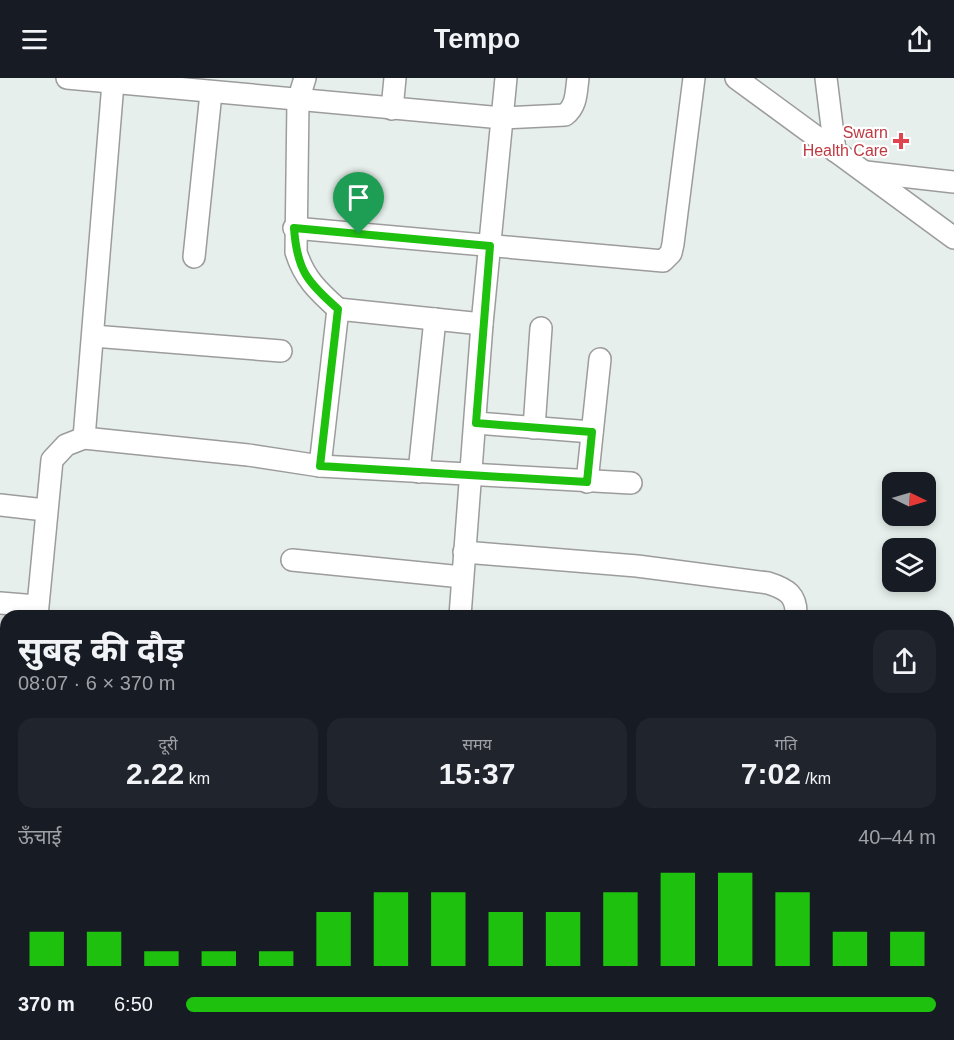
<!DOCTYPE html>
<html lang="hi">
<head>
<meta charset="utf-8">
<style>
	:root { --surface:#171b24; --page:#20242c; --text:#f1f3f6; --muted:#9ea1a6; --accent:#1ec10d }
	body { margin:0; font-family:Arial,"Noto Sans Devanagari",sans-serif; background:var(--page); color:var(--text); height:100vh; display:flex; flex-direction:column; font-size:22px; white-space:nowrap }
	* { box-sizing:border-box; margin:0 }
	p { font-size:20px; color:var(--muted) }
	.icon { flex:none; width:33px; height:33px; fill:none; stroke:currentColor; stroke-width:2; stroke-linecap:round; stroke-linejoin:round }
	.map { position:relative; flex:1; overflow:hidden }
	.drawer { position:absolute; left:0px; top:532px; width:954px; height:430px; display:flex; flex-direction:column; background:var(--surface); border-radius:18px 18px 0 0; box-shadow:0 3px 9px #0003 }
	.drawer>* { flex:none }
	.needle { width:39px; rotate:95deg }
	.controls { position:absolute; left:882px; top:394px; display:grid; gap:12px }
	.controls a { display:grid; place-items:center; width:54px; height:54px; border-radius:12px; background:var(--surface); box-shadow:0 3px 9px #0003; font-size:30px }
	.pin { position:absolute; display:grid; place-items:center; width:51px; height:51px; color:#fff; margin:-62px -26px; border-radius:50% 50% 50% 0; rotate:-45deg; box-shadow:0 0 6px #0007 }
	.pin .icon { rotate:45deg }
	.round { display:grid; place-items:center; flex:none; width:63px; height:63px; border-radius:18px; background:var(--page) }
	.summary { display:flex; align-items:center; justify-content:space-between; height:102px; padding:0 18px }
	h1 { font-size:33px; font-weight:700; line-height:45px }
	.metrics { display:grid; grid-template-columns:repeat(3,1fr); gap:9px; height:102px; padding:6px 18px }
	.metrics div { display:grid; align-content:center; border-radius:15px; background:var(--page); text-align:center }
	.metrics b { font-size:30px; font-weight:700 }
	.metrics small { font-size:16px; font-weight:400 }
	.metrics p { font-size:16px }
	.chart { height:168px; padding:12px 18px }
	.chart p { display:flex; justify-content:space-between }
	.chart svg { width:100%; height:108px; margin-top:6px; stroke:var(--accent); stroke-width:6 }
	ul { padding:0 18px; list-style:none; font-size:20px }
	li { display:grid; grid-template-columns:96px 72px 1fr; align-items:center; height:45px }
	li i { height:15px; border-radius:8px; background:var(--accent) }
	header { display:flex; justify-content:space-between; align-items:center; height:78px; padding:0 18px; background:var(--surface); font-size:27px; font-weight:700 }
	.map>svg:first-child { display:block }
	.residential { fill:#dcdddc }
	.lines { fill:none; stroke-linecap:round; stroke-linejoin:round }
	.minor-casing { stroke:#9c9c9c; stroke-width:24 }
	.minor { stroke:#fff; stroke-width:21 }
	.route-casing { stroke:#fff; stroke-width:12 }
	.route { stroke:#1ec10d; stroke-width:8 }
	.health-dot { fill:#e0444e; stroke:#fff; stroke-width:2 }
	.labels { text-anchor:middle; stroke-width:4.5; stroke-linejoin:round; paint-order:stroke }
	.health-label { font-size:16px; fill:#be3a42; stroke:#fff; text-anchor:end }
</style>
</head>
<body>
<header><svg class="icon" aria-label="menu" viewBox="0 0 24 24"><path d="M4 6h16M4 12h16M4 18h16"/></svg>Tempo<svg class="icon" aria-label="share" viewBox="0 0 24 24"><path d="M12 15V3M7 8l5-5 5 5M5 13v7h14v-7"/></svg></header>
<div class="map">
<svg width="954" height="962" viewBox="0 0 954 962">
	<rect width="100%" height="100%" fill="#e6efeb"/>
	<path class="residential" d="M0 514 19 538H6V957H348L351 962H0Z"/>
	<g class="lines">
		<g class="minor-casing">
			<g id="minor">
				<path d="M67 0 502 40 565 37C577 28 576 14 578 0"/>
				<path d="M305 0 298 23 296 174C304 200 318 213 338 231"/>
				<path d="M736 0 954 160"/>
				<path d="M826 0 835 73"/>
				<path d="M392 31 395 0"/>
				<path d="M866 94 954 104"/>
				<path d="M294 150 663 183 671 175 673 166 694 0"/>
				<path d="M194 179 211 15"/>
				<path d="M93 258 281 273"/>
				<path d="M476 345 592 354"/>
				<path d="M534 350 541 250"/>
				<path d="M84 360 113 5"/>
				<path d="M320 388 338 231 482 246"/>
				<path d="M419 394 435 241"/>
				<path d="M587 404 600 281"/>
				<path d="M0 427 45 432"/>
				<path d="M464 474 637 488 768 505C787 511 797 517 796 538"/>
				<path d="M292 482 462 499"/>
				<path d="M0 525 37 528"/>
				<path d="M37 538 52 382 66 367 84 360 248 377 320 388 631 405"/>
				<path d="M460 538 482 246 506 0"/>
				<path d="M948 590 954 579"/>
				<path d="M0 729H6"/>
				<path d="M948 797 954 807"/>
				<path d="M0 947H6"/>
				<path d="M144 957 190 962"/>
				<path d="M925 957 929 961"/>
				<path d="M33 962 34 957"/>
				<path d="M124 962 125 957"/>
				<path d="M419 962V957"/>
				<path d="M479 962 480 957"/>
				<path d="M754 962 756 957"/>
			</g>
		</g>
		<use href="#minor" class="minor"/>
	</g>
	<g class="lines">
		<g class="route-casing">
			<path id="route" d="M294 150 490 168 476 345 592 354 587 404 320 388 338 231C307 204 297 192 294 150Z"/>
		</g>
		<use href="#route" class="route"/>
	</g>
	<path class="health-dot" d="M898 54h6v6h6v6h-6v6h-6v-6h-6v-6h6z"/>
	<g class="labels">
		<g class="health-label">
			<text x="888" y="60">Swarn<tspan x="888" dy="18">Health Care</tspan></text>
		</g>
	</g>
</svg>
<div class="controls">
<a><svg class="needle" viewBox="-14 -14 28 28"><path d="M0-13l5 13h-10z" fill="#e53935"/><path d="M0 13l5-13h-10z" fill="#9ea1a6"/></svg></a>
<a><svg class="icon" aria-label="layers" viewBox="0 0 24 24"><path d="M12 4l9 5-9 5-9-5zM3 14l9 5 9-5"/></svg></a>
</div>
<div class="pin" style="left:359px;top:156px;background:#1e9e55"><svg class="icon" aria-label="arrive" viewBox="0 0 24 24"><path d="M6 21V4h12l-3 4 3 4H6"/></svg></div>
<section class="drawer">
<div class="summary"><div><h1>सुबह की दौड़</h1><p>08:07 · 6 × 370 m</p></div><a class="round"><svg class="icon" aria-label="share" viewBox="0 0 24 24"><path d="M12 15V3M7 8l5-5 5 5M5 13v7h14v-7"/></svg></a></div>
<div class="metrics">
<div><p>दूरी</p><b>2.22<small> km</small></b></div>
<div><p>समय</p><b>15:37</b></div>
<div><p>गति</p><b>7:02<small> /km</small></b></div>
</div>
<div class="chart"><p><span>ऊँचाई</span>40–44 m</p>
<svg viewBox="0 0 160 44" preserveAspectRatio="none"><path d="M5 44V30M15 44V30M25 44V38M35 44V38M45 44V38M55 44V22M65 44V14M75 44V14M85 44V22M95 44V22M105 44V14M115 44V6M125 44V6M135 44V14M145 44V30M155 44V30"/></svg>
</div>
<ul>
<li><b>370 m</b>6:50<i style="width:100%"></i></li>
</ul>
</section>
</div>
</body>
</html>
